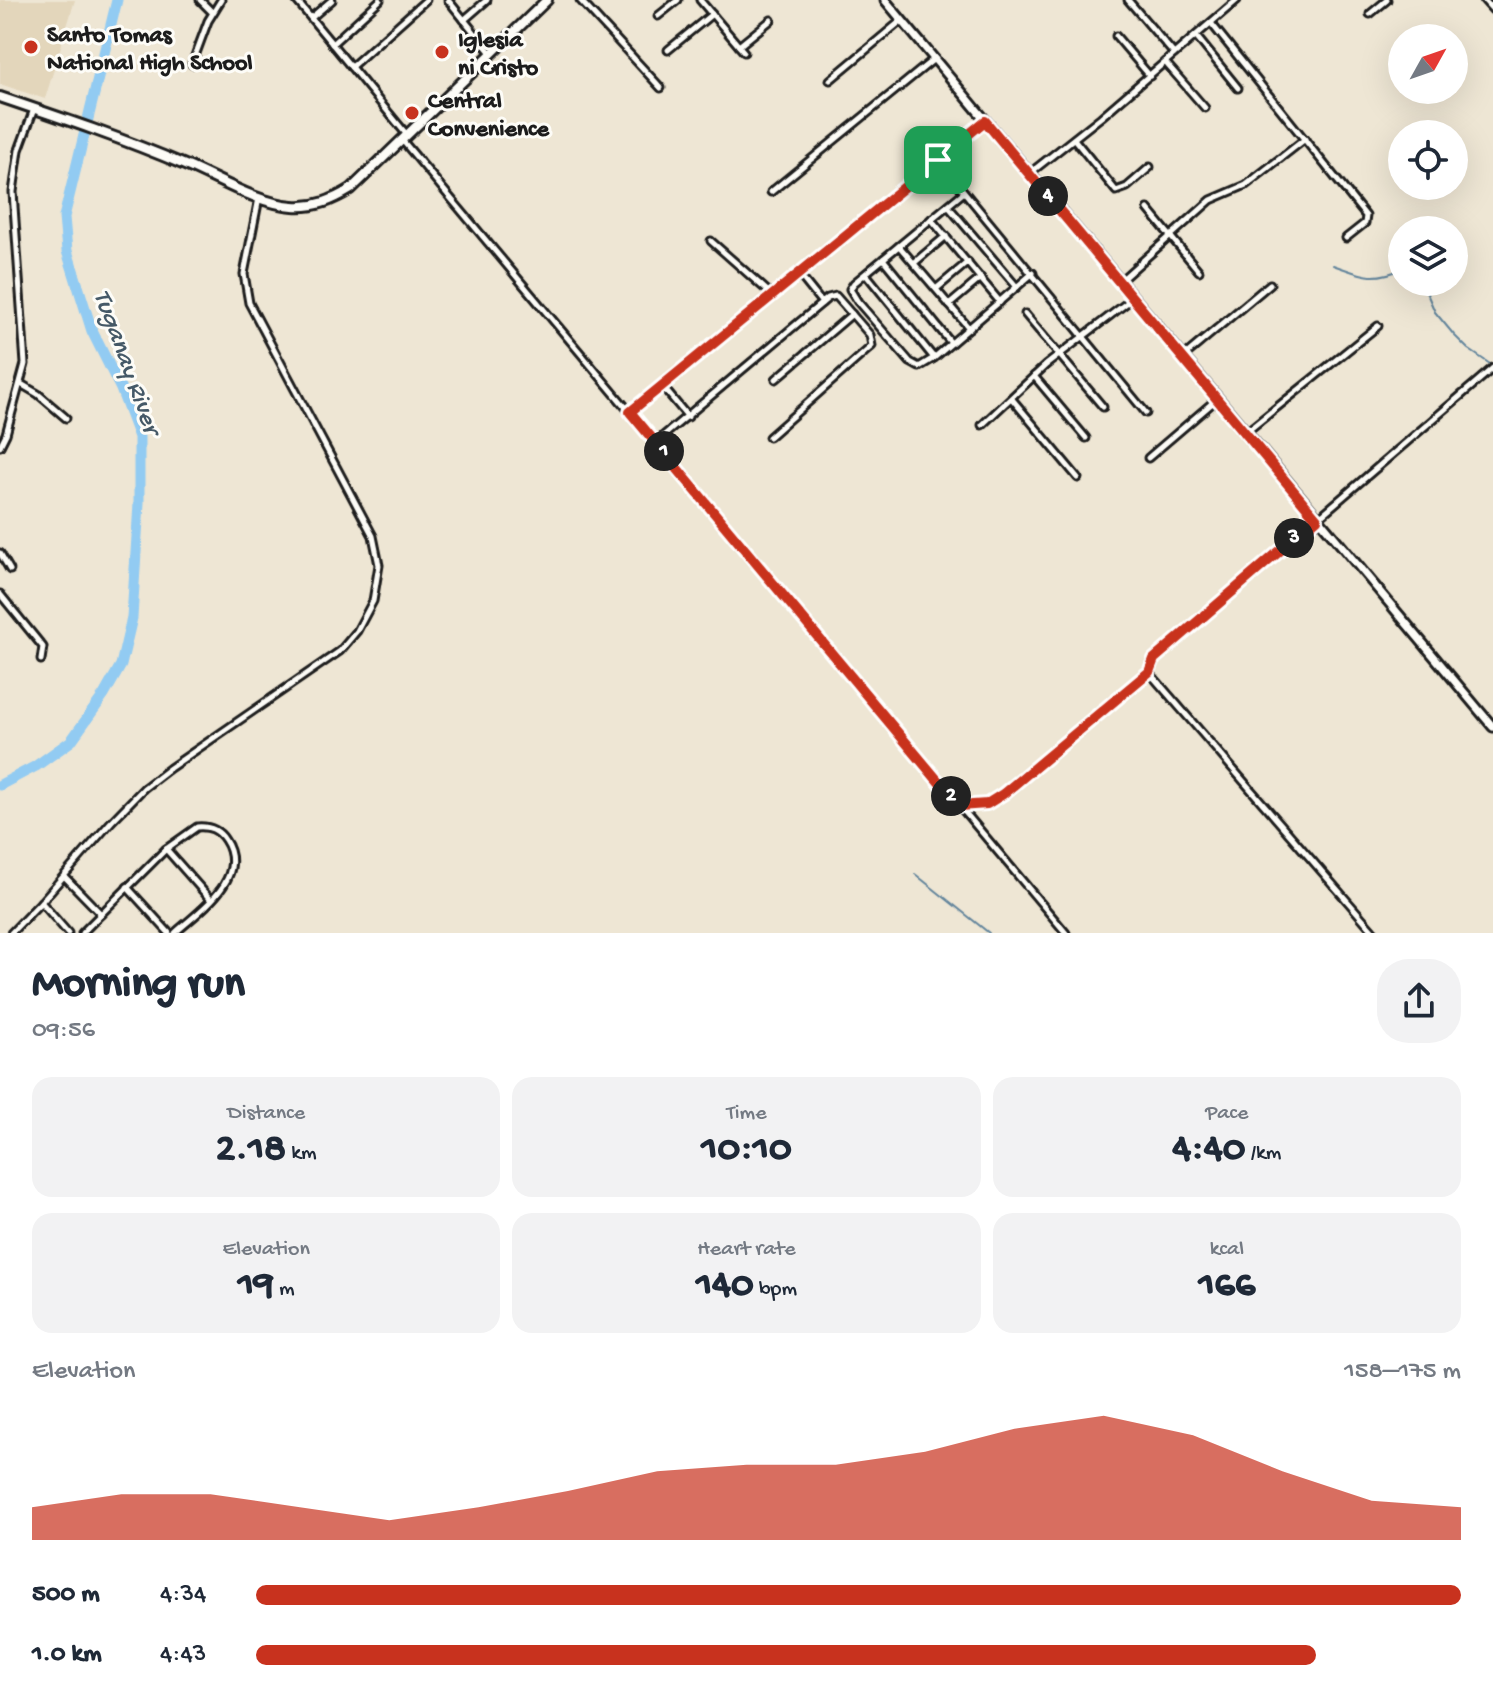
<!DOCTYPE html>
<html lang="en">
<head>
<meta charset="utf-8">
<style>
	:root { --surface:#fff; --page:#f2f2f3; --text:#1f2937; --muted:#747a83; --accent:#c8321e }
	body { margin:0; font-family:"Gochi Hand",sans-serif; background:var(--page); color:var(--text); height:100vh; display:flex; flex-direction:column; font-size:30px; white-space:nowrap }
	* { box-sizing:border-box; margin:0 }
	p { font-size:26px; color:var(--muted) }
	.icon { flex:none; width:44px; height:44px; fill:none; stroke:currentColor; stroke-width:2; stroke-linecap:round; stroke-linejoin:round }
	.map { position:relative; height:933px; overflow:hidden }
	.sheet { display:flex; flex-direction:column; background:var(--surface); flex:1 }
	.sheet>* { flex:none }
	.needle { width:52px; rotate:50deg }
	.fabs { position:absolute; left:1388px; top:24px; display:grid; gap:16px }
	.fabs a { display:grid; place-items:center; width:80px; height:80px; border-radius:50%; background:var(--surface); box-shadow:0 8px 32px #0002; font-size:40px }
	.pin { position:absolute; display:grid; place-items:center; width:68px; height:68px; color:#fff; margin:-34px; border-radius:16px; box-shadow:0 4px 12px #0006 }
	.km { position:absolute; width:40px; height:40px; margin:-20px; border-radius:50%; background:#222; color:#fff; font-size:22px; line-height:40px; text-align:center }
	.round { display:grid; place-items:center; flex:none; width:84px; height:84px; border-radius:32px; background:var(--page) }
	.head { display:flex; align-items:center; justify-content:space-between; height:136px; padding:0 32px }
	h1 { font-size:44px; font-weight:800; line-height:60px }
	.metrics { display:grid; grid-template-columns:repeat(3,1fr); gap:12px; height:136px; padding:8px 32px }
	.metrics div { display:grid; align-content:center; border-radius:20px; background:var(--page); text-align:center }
	.metrics b { font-size:40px; font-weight:800 }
	.metrics small { font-size:22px; font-weight:400 }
	.metrics p { font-size:22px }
	.chart { height:224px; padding:16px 32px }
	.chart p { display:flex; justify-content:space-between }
	.chart svg { width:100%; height:144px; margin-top:8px; fill:var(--accent); opacity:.7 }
	ul { padding:0 32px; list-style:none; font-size:26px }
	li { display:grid; grid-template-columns:128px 96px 1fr; align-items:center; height:60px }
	li i { height:20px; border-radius:10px; background:var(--accent) }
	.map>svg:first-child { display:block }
	.built { fill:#e3d6bb }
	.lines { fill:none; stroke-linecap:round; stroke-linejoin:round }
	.stream { stroke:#63859c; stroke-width:2 }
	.river { stroke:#92cbf2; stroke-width:11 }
	.minor-casing { stroke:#1c1c1c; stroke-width:11 }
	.secondary-casing { stroke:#1c1c1c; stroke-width:13 }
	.primary-casing { stroke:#1c1c1c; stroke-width:14 }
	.minor { stroke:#fdfcf7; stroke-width:5 }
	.secondary { stroke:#fdfcf7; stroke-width:7 }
	.primary { stroke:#fdfcf7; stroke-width:8 }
	.route-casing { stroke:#fff; stroke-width:16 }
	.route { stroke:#c8321e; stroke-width:10 }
	.poi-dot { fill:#c8321e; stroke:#fdfcf7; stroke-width:3 }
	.labels { text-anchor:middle; stroke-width:6; stroke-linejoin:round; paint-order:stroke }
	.poi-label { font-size:24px; font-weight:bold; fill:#1c1c1c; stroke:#fdfcf7; text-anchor:start }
	.water-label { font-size:26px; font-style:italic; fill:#455967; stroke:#fdfcf7 }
</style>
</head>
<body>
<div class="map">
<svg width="1493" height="933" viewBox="0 0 1493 933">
	<rect width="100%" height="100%" fill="#eee6d4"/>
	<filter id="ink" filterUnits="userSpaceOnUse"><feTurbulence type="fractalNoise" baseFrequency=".0125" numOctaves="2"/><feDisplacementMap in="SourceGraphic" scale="16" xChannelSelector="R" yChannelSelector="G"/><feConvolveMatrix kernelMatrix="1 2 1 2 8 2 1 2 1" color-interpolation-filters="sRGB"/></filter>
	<g filter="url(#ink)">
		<path class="built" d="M0 0H75L45 99 0 84Z"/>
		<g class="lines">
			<g class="stream">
				<path d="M1333 265C1362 275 1372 282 1402 269"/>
				<path d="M1422 282 1435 312 1454 335 1468 349 1493 366"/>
				<path d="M915 874 989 933"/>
			</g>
			<path class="river" d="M0 785 36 766 71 741 104 695 121 665 132 618 139 503V437L121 389 92 331 67 251 64 217 117 0"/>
			<g class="minor-casing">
				<g id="minor">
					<path d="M200 0 212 12"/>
					<path d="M296 0 407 135"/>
					<path d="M448 0 491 53"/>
					<path d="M580 0 661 88"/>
					<path d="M700 0 744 52"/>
					<path d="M1128 0 1174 54"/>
					<path d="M1484 0 1493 10"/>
					<path d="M1370 14 1387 0"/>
					<path d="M658 16 678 0"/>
					<path d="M311 18 332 0"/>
					<path d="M464 20 487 0"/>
					<path d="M1211 23 1366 216 1365 223 1346 238"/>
					<path d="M1116 36 1150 76"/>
					<path d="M1196 36 1238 88"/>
					<path d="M332 44 380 0"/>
					<path d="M739 46 771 20"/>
					<path d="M668 50 712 14"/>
					<path d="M1165 62 1205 108"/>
					<path d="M192 64 208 21 221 0"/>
					<path d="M351 67 426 0"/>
					<path d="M830 80 902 20"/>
					<path d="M1074 139 1116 191 1127 187 1150 167"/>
					<path d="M402 140 1066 933"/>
					<path d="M938 160 1146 413"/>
					<path d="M1030 173 1101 117 1237 0"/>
					<path d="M771 192 934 59"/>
					<path d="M964 192 854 283 850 289 858 302 910 362 919 367 934 358 1033 273"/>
					<path d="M948 206 1017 287"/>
					<path d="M1148 209 1199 271"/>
					<path d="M931 219 1000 302"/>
					<path d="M711 241 772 295"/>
					<path d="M899 246 969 328"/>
					<path d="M883 259 951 343"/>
					<path d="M914 263 946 236"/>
					<path d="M798 273 822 303"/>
					<path d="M866 274 934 358"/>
					<path d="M1120 281 1211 200 1246 185 1305 139"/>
					<path d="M936 289 968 262"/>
					<path d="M949 305 981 278"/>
					<path d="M1025 314 1103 407"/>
					<path d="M1183 357 1270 284"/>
					<path d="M1034 376 1086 438"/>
					<path d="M776 379 852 314"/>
					<path d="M21 384 38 394 66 418"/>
					<path d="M663 387 688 417"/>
					<path d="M1012 399 1078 478"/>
					<path d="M630 412 985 121"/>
					<path d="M982 425 1046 365 1133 298"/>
					<path d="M1245 433 1378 326"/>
					<path d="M656 442 828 298 836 296 870 335 872 346 769 437"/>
					<path d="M0 446 6 434 25 364 13 192 19 150 34 109"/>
					<path d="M1148 458 1217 399"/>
					<path d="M0 553 10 570"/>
					<path d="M0 594 43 647 41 660"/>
					<path d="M1149 672 1375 933"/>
					<path d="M960 806 987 804 1003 794 1149 672 1154 659 1493 368"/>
					<path d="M64 876 101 914"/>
					<path d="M127 887 169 933"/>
					<path d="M41 902 68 933"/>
					<path d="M11 933 41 902 111 822 144 788 170 768 340 651 357 631 373 601 379 565 373 536 249 303 244 274 259 198"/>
					<path d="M82 933 166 849"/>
					<path d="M175 933C199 911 250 878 225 840 218 829 209 826 197 827L166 849 211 900"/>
				</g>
			</g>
			<g class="secondary-casing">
				<path id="secondary" d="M885 0 1493 727"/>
			</g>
			<g class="primary-casing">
				<path id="primary" d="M0 97C62 118 124 139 185 165 219 179 256 203 293 206 315 208 333 200 351 189L547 0"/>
			</g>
			<use href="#minor" class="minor"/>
			<use href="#secondary" class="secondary"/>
			<use href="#primary" class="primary"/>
		</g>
	</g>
	<g class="lines" filter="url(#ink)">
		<g class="route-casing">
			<path id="route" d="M985 121 1317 519 1154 659 1149 672 1003 794 987 804 959 806 630 412Z"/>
		</g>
		<use href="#route" class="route"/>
	</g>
	<g class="poi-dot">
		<circle cx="31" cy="47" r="8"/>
		<circle cx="442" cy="52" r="8"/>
		<circle cx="412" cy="113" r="8"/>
	</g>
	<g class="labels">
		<g class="poi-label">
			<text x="47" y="41">Santo Tomas<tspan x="47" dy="28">National High School</tspan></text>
			<text x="458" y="46">Iglesia<tspan x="458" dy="28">ni Cristo</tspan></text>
			<text x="428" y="107">Central<tspan x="428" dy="28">Convenience</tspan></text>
		</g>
		<g class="water-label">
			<text transform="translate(129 361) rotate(70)" y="9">Tuganay River</text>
		</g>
	</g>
</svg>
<div class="fabs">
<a><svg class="needle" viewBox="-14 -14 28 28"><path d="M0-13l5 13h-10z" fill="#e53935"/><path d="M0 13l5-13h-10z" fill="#747a83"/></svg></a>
<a><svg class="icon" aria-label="locate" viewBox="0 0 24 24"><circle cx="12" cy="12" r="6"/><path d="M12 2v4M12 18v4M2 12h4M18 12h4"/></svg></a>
<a><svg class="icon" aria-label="layers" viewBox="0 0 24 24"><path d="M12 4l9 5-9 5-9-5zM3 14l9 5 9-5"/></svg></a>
</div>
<div class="pin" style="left:938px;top:160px;background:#1e9e55"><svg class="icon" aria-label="arrive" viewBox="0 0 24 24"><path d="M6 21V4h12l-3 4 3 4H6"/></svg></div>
<b class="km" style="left:664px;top:451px">1</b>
<b class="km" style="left:951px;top:796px">2</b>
<b class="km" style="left:1294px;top:538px">3</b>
<b class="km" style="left:1048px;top:196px">4</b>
</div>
<section class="sheet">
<div class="head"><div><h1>Morning run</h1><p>09:56</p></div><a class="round"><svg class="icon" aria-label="share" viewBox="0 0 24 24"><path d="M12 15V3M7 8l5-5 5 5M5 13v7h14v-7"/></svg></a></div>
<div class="metrics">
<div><p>Distance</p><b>2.18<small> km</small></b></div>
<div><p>Time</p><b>10:10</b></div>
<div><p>Pace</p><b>4:40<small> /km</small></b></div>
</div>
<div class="metrics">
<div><p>Elevation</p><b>19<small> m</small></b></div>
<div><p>Heart rate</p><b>140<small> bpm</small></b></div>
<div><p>kcal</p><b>166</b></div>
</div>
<div class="chart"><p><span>Elevation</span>158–175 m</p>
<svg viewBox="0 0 160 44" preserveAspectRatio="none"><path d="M0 44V34L10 30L20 30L30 34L40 38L50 34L60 29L70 23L80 21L90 21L100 17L110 10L120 6L130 12L140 23L150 32L160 34V44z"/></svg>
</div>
<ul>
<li><b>500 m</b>4:34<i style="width:100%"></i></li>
<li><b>1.0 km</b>4:43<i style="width:88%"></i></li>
</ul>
</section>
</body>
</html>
